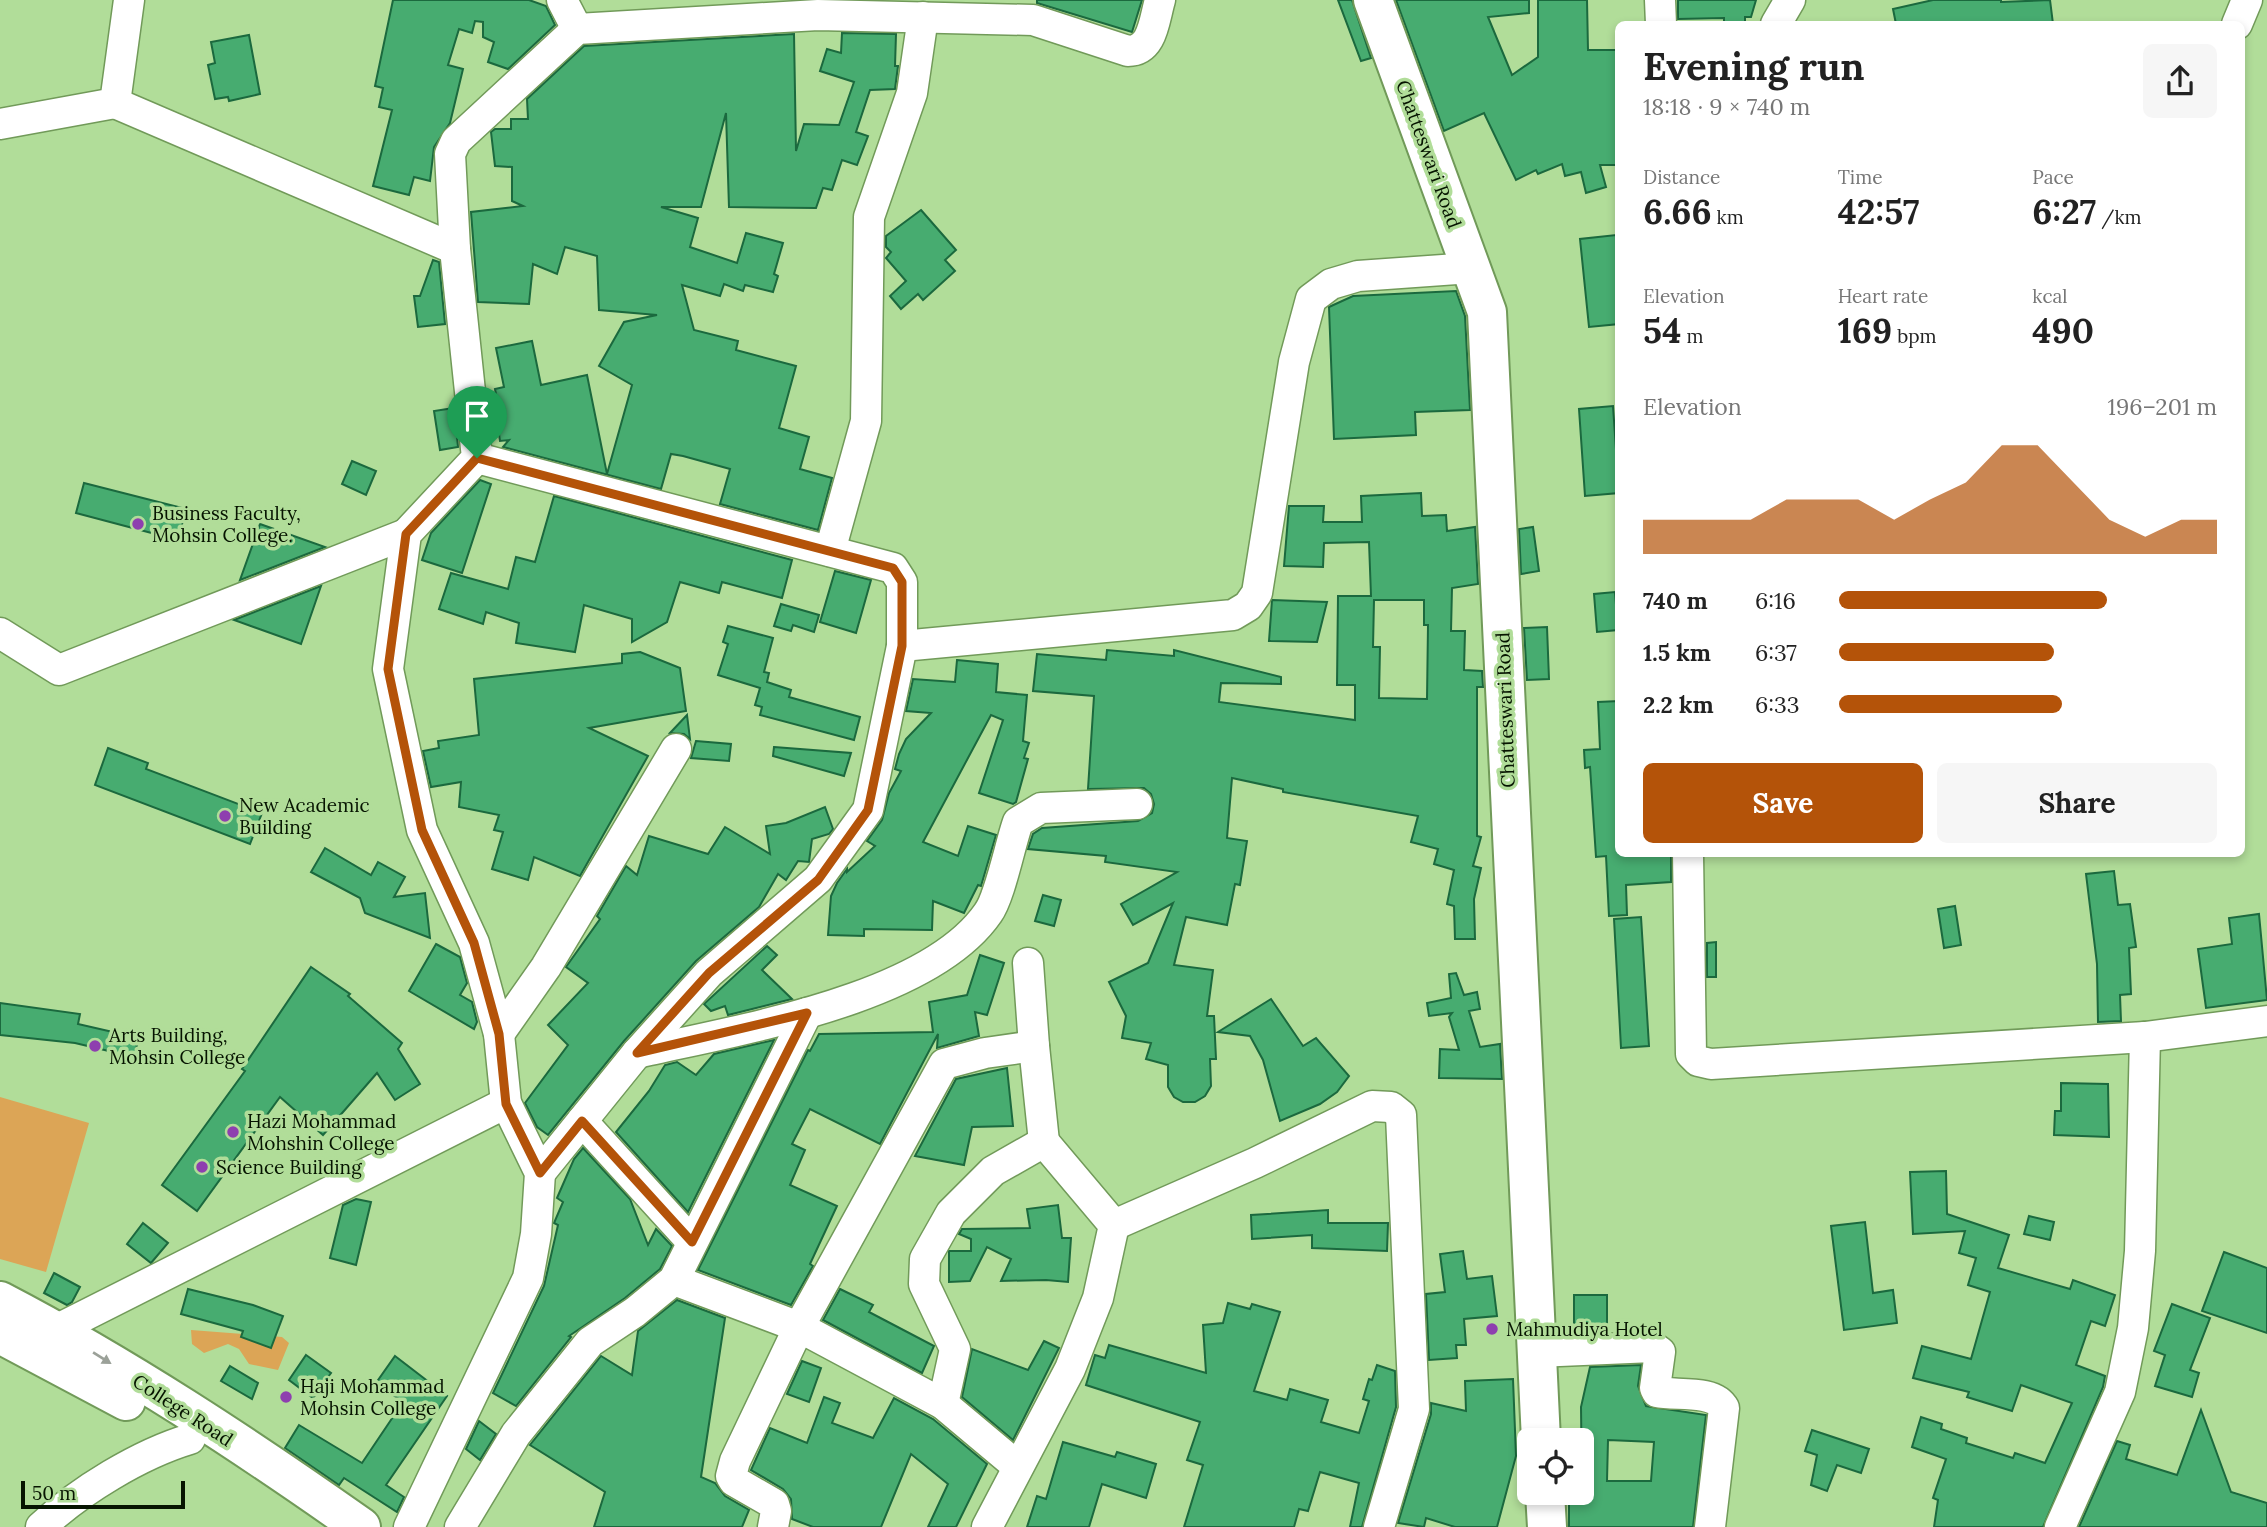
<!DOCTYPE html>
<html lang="en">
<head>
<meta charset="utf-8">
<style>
	:root { --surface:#fff; --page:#f6f6f6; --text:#222; --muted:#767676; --accent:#b45309 }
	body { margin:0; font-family:Lora,serif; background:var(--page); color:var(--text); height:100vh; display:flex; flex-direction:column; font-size:26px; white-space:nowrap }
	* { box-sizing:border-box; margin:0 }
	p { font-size:23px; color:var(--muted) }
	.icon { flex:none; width:38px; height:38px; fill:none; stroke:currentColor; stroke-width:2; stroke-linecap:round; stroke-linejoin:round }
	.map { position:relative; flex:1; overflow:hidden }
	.details { position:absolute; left:1615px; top:21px; width:630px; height:836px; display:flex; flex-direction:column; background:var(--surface); border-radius:10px; box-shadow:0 4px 10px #0003 }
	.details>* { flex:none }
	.tools { position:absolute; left:1517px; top:1428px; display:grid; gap:14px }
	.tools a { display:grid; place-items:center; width:77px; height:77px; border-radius:10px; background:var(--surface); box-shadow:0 4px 10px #0003; font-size:35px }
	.scale { position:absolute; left:21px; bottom:18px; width:164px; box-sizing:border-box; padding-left:7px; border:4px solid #061400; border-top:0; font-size:19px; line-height:24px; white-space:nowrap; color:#061400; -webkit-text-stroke:5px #b1dd99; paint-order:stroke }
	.pin { position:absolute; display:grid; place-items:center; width:60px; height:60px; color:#fff; margin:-72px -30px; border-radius:50% 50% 50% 0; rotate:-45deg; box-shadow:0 0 7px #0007 }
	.pin .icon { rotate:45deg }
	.round { display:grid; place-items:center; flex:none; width:74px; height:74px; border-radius:10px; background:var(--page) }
	.head { display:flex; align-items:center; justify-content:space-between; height:119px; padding:0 28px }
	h1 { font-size:38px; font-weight:700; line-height:52px }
	.metrics { display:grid; grid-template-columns:repeat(3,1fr); gap:10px; height:119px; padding:7px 28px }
	.metrics div { display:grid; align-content:center }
	.metrics b { font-size:35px; font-weight:700 }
	.metrics small { font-size:19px; font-weight:400 }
	.metrics p { font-size:19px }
	.chart { height:196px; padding:14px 28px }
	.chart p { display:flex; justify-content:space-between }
	.chart svg { width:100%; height:126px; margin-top:7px; fill:var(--accent); opacity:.7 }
	.button { display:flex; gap:14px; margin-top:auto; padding:14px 28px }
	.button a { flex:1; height:80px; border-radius:10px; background:var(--accent); color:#fff; font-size:28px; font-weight:700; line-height:80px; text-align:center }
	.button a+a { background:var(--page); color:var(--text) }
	ul { padding:0 28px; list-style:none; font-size:23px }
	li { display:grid; grid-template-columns:112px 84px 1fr; align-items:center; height:52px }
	li i { height:18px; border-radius:9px; background:var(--accent) }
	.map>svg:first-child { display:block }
	.green { fill:#dca556 }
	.building { fill:#47ac70; stroke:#1b693e; stroke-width:2; fill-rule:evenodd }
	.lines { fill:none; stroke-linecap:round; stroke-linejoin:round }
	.minor-casing { stroke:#719a59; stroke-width:33 }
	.major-casing { stroke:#719a59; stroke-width:42 }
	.minor { stroke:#fff; stroke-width:30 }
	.major { stroke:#fff; stroke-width:38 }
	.oneway { fill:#9ba199 }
	.route-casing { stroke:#fff; stroke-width:14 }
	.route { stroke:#b45309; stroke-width:9 }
	.poi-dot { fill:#8e3faf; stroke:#b1dd99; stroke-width:2.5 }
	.labels { text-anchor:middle; stroke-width:7; stroke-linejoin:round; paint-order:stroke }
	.street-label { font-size:19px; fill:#061400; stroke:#b1dd99 }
	.poi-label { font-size:19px; fill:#061400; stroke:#b1dd99; text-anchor:start }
</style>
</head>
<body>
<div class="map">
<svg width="2267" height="1527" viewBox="0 0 2267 1527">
	<rect width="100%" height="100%" fill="#b1dd99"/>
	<g class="green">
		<path d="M0 1097 89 1123 46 1272 0 1259Z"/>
		<path d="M191 1330 282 1337 289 1343 278 1370 249 1364 239 1349 228 1344 204 1353 192 1344Z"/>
	</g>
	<g class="building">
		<path d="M393 0H529L546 6 555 25 508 69 488 62 494 42 483 37V22L475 21 472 33 459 29 448 65 463 69 450 123 434 147 430 181 414 177 409 195 373 186 392 110 379 107 383 88 375 86Z"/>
		<path d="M1037 0H1142L1132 32 1037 3Z"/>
		<path d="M1338 0H1352L1371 58 1361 61Z"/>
		<path d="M1396 0H1529V13L1488 17 1512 75 1538 57V0H1587L1588 50H1619V165H1600L1606 187 1586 193 1581 172 1565 176 1562 164 1538 174 1536 170 1516 180 1484 113 1444 131Z"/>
		<path d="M1678 0H1756L1751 17H1745V24H1724V18L1678 19Z"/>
		<path d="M1933 0H2001V2L2050 0 2053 24H1896L1893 9Z"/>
		<path d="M842 33 896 34 895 66H898L895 89 870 90 856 132 868 136 857 165 842 160 832 190 823 188 816 208 729 207 726 113 701 207H661L698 218 690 247 737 263 746 233 783 243 774 274 778 276 773 292 745 285 743 291 724 284 720 296 682 285 694 330 738 341 736 350 796 366 779 428 809 437 800 469 832 478 818 530 720 504 730 469 683 456 671 454 661 489 503 447 509 440 500 441 499 434 492 436 490 412 499 409 495 389 504 387 496 348 532 341 541 385 587 375 607 474 632 385 599 366 624 322 657 315 599 310 597 256 565 247 557 274 533 264 529 304 478 302 471 212 523 206 512 201V167L495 166 491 132 495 129H511V119H528L527 99 584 46 794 34 796 151 804 124 839 125 854 82 820 71 827 49 841 53Z"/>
		<path d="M249 35 260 94 229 101 228 97 215 99 208 65 215 63 211 42Z"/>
		<path d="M921 210 956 250 945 260 955 271 923 300 918 294 901 309 890 296 906 281 886 258 891 252 886 247V236Z"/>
		<path d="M1616 235 1619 324 1589 327 1580 239Z"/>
		<path d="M433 260 439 262 445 324 418 327 414 296H420Z"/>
		<path d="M1456 291 1465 316 1470 410 1415 412 1416 435 1334 439 1329 307 1353 296Z"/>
		<path d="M1613 406 1619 493 1585 496 1579 409Z"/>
		<path d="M454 408 458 447 440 450 434 411Z"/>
		<path d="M352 461 376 471 366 495 342 484Z"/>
		<path d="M480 480 491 484 462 573 422 560 431 533Z"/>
		<path d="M84 483 186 509 178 540 76 513Z"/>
		<path d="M1421 493 1422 516 1446 515 1447 531 1475 527 1478 584 1452 588 1451 631H1465L1464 670 1482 671 1483 687H1477V836L1481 837 1473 866 1481 868 1474 899 1475 939H1455L1454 906 1447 904 1454 870 1434 864 1438 849 1411 842 1418 816 1283 792V789L1232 778 1227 838 1247 841 1240 885 1235 884 1227 925 1186 917 1174 965 1213 970 1207 1016H1214L1216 1059H1210L1211 1086 1205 1096 1195 1102H1183L1174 1097 1168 1087V1065L1146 1059 1151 1043 1122 1038 1126 1016 1109 982 1148 963 1173 903 1133 925 1121 904 1177 872 1105 862 1106 856 1028 849 1033 834 1042 828 1138 821 1152 813 1154 804 1151 794 1144 788 1088 789 1094 696 1033 691 1037 654 1106 660 1107 650 1174 656V650L1281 677V684L1221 683 1219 702 1355 720V685H1337L1338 596H1371L1369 542 1324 543 1323 567 1284 566 1289 506H1324L1323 522H1362L1361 496ZM1374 600H1424V625H1428L1427 699 1379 698 1380 647H1373Z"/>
		<path d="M554 496 792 560 782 598 722 582 719 593 680 582 667 622 632 642V619L584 605 575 652 516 643 519 623 486 612 483 624 439 609 451 573 508 589 516 557 535 562Z"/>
		<path d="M260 524 325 547 240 580Z"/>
		<path d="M1533 527 1539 571 1521 574 1519 529Z"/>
		<path d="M835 571 871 580 856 633 820 622Z"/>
		<path d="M321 586 301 644 234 620Z"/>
		<path d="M1615 592 1618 630 1597 632 1594 594Z"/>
		<path d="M1272 600 1327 602 1317 642 1269 641Z"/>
		<path d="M781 604 819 615 814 632 793 625 791 631 774 626Z"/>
		<path d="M728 626 773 638 764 672 769 673 767 682 791 690 789 697 860 717 854 740 760 715 762 707 755 705 760 688 718 675 728 644 723 642Z"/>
		<path d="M1547 627 1549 679 1527 680 1524 628Z"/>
		<path d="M640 652 680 668 686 711 589 728 648 756 580 876 534 857 528 880 492 869 503 832 494 830 499 815 459 807 461 782 431 787 423 751 439 748 438 741 479 735 474 679 622 663V654Z"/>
		<path d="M957 660 998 664 996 692 1027 695 1023 741 1029 743 1024 758 1028 759 1016 802 1013 804 979 793 1003 720 991 715 923 842 958 856 968 826 996 835 981 886 978 885 964 913 933 901 932 930 864 929V936L828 935 831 896 837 883 847 869V872L875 846 867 841 882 820 889 793 901 771 895 769 899 754 906 739 931 713 906 711 913 679 955 682Z"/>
		<path d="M1619 701V854H1671V882L1626 885 1627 915 1609 916 1606 856 1596 857 1590 767 1585 768 1584 750 1600 749 1598 702Z"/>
		<path d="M687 715 690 739 684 734 670 733Z"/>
		<path d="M696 741 731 744 729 761 691 758Z"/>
		<path d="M774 747 851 753 844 776 773 756Z"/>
		<path d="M108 748 148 763 146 769 262 813 250 844 95 785Z"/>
		<path d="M825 807 833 829 829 834 812 839 809 862 798 861 786 880 778 874 759 907 696 961 624 1041 548 1135 537 1127 525 1103 568 1045 548 1025 588 983 566 967 600 919 597 916 626 866 637 875 649 836 708 854 725 827 770 854 766 826 786 823Z"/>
		<path d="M325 848 371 875 378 862 405 877 394 897 425 893 430 938 365 913 360 898 311 872Z"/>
		<path d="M2114 871 2118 905 2130 904 2136 947 2129 948 2131 994 2120 995 2121 1021 2098 1022 2097 964 2086 874Z"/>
		<path d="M1043 895 1061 900 1054 926 1035 921Z"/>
		<path d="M1955 906 1961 945 1944 948 1938 909Z"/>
		<path d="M2259 914 2267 1000 2206 1008 2198 949 2232 944 2229 918Z"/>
		<path d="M1641 917 1649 1046 1621 1048 1614 919Z"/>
		<path d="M1716 942V977H1707V943Z"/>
		<path d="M436 944 460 957 467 983 460 995 472 1002 477 1022 474 1029 409 991Z"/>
		<path d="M767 946 777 955 762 970 792 999 728 1015 725 1006 711 1011 704 1004Z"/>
		<path d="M980 955 1004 963 987 1015 975 1012 979 1036 937 1048 938 1034 880 1144 810 1109 792 1144 805 1150 790 1185 837 1206 810 1264 813 1266 791 1305 698 1270 808 1050 810 1051 819 1034 933 1032 929 1002 967 995Z"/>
		<path d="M311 967 350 994 348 996 402 1043 398 1049 420 1084 395 1100 377 1073 323 1135 280 1097 197 1211 162 1185 245 1071 242 1069Z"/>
		<path d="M1456 973 1464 995 1477 992 1480 1009 1469 1011 1480 1047 1500 1044 1502 1079 1439 1078 1440 1049 1459 1050 1449 1017 1452 1013 1429 1016 1427 1003 1451 998 1449 974Z"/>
		<path d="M1271 999 1303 1046 1316 1038 1349 1076 1337 1092 1320 1104 1280 1121 1263 1060 1250 1036 1218 1032Z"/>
		<path d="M0 1003 80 1014 78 1024 139 1038 134 1057 75 1043 0 1035Z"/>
		<path d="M774 1040 688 1212 616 1132 649 1091 665 1065 677 1062 696 1075 714 1054Z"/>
		<path d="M1007 1068 1013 1126 972 1127 964 1165 915 1156 956 1079Z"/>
		<path d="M2061 1083 2108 1084 2109 1137 2054 1135 2055 1111H2061Z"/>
		<path d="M583 1148 630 1199 648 1245 656 1229 672 1246 660 1269 625 1298 569 1336 571 1337 516 1406 493 1393 544 1286 558 1225 554 1223 563 1202 557 1198 574 1159Z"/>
		<path d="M1946 1171 1947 1214 2009 1235 1998 1268 2070 1289 2073 1280 2115 1295 2105 1326 2091 1321 2076 1365 2105 1376 2103 1387 2043 1527H1934L1938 1500 1933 1498 1946 1459 1912 1447 1921 1417 1942 1424 1941 1429 1967 1438 1966 1443 2013 1458 2015 1453 2045 1463 2072 1403 2021 1385 2012 1411 1967 1397 1969 1392 1913 1378 1922 1346 1971 1359 1990 1292 1968 1285 1976 1258 1959 1253 1965 1231 1913 1234 1910 1172Z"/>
		<path d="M356 1199 371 1202 356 1265 330 1258 343 1205Z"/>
		<path d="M1058 1205 1062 1238H1071L1068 1282 1046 1280 1001 1281 1011 1259 987 1247 970 1281 949 1282V1251H971V1239L959 1234 962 1229 1030 1228 1027 1209Z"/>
		<path d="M1328 1210V1223H1388L1387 1251 1312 1248V1235L1252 1239 1251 1215Z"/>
		<path d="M2029 1216 2054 1222 2050 1240 2024 1234Z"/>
		<path d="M1865 1222 1873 1293 1893 1290 1897 1323 1844 1330 1831 1226Z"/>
		<path d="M143 1223 168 1243 151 1263 127 1244Z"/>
		<path d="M1463 1251 1467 1279 1492 1276 1497 1316 1464 1319 1466 1345H1456L1457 1358 1429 1360 1426 1294 1445 1292 1440 1254Z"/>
		<path d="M2224 1252 2267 1268V1333L2202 1311Z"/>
		<path d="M54 1273 80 1287 72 1302 67 1305 44 1293Z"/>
		<path d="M188 1289 253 1305 283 1316 271 1348 241 1337 243 1331 181 1314Z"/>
		<path d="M840 1289 873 1305 869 1312 934 1346 922 1373 823 1320Z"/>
		<path d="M1574 1295H1607V1331L1574 1333Z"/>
		<path d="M677 1300 725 1318 701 1477 715 1483 725 1496 749 1510 742 1527H594L605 1492 530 1445 601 1356 632 1375 638 1331Z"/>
		<path d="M1228 1303 1250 1309 1252 1304 1280 1312 1254 1391 1287 1400 1290 1389 1328 1400 1321 1422 1359 1433 1369 1401 1363 1399 1369 1379 1372 1380 1377 1365 1395 1371 1396 1407 1362 1527H1350L1359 1483 1320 1472 1308 1511 1299 1509 1294 1527H1184L1203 1465 1187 1460 1200 1422 1086 1385 1095 1355 1105 1358 1109 1345 1206 1373 1203 1325 1223 1323Z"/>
		<path d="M2172 1304 2210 1318 2190 1370 2199 1373 2192 1397 2155 1386 2165 1355 2154 1351Z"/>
		<path d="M1044 1341 1059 1348 1013 1440 962 1397 972 1349 1028 1370Z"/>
		<path d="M306 1355 331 1373 313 1398 289 1380Z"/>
		<path d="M395 1356 447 1396 386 1485 404 1497 397 1512 344 1478 339 1485 285 1448 299 1425 362 1463 403 1402 376 1383Z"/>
		<path d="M802 1361 821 1368 809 1402 787 1394Z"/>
		<path d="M1641 1365 1638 1386 1646 1406 1706 1415 1693 1527H1569V1493H1582L1581 1407 1590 1367ZM1608 1440 1654 1442 1651 1481H1607Z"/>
		<path d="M230 1366 258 1383 252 1399 221 1381Z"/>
		<path d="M1513 1379 1516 1456 1497 1527H1455L1426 1518 1424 1527 1398 1523 1431 1414V1403L1466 1411 1465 1381Z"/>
		<path d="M824 1397 840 1403 832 1423 873 1438 894 1398 933 1419 987 1464 956 1527H928L948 1484 911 1454 881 1527H813L792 1519 791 1499 783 1489 751 1470 770 1428 807 1443Z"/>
		<path d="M2201 1410 2231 1492 2267 1503V1527H2079L2117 1441 2130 1445 2126 1459 2177 1475Z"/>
		<path d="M479 1421 496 1434 480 1460 466 1449Z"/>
		<path d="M1812 1430 1869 1449 1861 1473 1837 1465 1827 1491 1811 1485 1817 1455 1805 1451Z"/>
		<path d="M1063 1442 1115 1457 1117 1452 1156 1464 1146 1498 1102 1484 1089 1527H1027L1037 1496 1046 1499Z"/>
	</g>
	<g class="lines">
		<g class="minor-casing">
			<g id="minor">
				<path d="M562 0 577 29"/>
				<path d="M1660 0 1661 24"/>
				<path d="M1776 24 1790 0"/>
				<path d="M2237 24 2247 0"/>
				<path d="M115 103 455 249"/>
				<path d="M0 124 115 103 129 0"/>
				<path d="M477 458 893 568 902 582V646"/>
				<path d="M830 551 866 421 869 217 912 93 923 17"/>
				<path d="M0 633 59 670 406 534"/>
				<path d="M1688 854 1691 1054 1698 1061 1711 1064 2145 1037 2267 1021"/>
				<path d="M499 1034 546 967 676 749"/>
				<path d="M1034 1046 1044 1142"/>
				<path d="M637 1053C736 1030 928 1000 988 913 1000 897 1010 844 1018 822L1041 808 1137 804"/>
				<path d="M582 1121 692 1242"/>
				<path d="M540 1173 637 1053 709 973 818 879 868 810 902 646 1233 615 1248 606 1257 593 1294 362 1311 299 1331 284 1358 276 1471 268"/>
				<path d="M1114 1225 1255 1163 1372 1106 1391 1107 1401 1115 1414 1409 1379 1527"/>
				<path d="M674 1280 799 1327 943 1404 1017 1466"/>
				<path d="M56 1330 506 1103"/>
				<path d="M1536 1352 1653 1347 1660 1352 1655 1388 1657 1392C1676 1396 1714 1389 1724 1408L1710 1527"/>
				<path d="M943 1404 955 1349 924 1284 925 1259 951 1213 993 1171 1044 1142 1114 1225 1098 1298 1070 1369 987 1527"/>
				<path d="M41 1527C79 1491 140 1454 190 1439"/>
				<path d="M409 1527 528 1278 536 1234 540 1173 506 1103 499 1034 474 943 422 830 388 669 406 534 477 458 455 249 450 154 456 141 577 29 818 15 1033 20 1128 51C1153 51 1154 20 1160 0"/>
				<path d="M460 1527 516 1434 590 1342 635 1312 674 1280 807 1013"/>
				<path d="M773 1527 776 1511 774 1504 734 1481 731 1476 735 1461 799 1327 944 1064 985 1053 1034 1046 1028 963"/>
				<path d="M2060 1527 2120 1392 2133 1328 2140 1251 2145 1037"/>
			</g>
		</g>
		<g class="major-casing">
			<g id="major">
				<path d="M1373 0 1487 312 1541 1440"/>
				<path d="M0 1301C125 1366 246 1446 361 1527"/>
				<path d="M0 1334 126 1401"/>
				<path d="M1545 1493 1547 1527"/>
			</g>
		</g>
		<use href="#minor" class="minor"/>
		<use href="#major" class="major"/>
	</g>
	<defs><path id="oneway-solid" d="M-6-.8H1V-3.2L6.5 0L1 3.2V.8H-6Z" transform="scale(1.75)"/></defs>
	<use class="oneway" href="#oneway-solid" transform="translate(102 1358) rotate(32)"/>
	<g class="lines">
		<g class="route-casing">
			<path id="route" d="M477 458 893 568 902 582V646L868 810 818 880 709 973 637 1053 807 1013 692 1242 582 1121 540 1173 506 1104 499 1034 474 943 422 830 388 669 406 534Z"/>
		</g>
		<use href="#route" class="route"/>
	</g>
	<g class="poi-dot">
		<circle cx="138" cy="524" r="7"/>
		<circle cx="225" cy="816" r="7"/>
		<circle cx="95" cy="1046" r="7"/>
		<circle cx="233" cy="1132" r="7"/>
		<circle cx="202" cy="1167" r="7"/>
		<circle cx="1492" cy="1329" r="7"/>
		<circle cx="286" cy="1397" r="7"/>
	</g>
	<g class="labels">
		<g class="street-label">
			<text transform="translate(1429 154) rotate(70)" y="7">Chatteswari Road</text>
			<text transform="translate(1505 710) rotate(-92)" y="7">Chatteswari Road</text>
			<text transform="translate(183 1410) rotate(33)" y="7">College Road</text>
		</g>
		<g class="poi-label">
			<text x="152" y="520">Business Faculty,<tspan x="152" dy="22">Mohsin College.</tspan></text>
			<text x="239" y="812">New Academic<tspan x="239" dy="22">Building</tspan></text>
			<text x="109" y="1042">Arts Building,<tspan x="109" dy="22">Mohsin College</tspan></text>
			<text x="247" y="1128">Hazi Mohammad<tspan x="247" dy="22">Mohshin College</tspan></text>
			<text x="216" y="1174">Science Building</text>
			<text x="1506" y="1336">Mahmudiya Hotel</text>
			<text x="300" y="1393">Haji Mohammad<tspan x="300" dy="22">Mohsin College</tspan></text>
		</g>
	</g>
</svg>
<div class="tools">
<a><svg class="icon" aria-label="locate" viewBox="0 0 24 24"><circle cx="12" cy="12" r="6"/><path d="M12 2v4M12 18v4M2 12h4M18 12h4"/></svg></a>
</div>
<div class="scale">50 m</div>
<div class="pin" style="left:477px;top:458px;background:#1e9e55"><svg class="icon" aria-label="arrive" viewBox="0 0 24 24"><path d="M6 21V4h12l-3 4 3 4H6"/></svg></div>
<section class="details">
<div class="head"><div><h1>Evening run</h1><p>18:18 · 9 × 740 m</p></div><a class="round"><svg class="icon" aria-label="share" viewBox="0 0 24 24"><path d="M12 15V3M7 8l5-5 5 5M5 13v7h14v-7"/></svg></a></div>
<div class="metrics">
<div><p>Distance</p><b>6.66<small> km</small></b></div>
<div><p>Time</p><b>42:57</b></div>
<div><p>Pace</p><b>6:27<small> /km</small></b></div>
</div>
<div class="metrics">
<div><p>Elevation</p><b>54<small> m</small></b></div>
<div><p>Heart rate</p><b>169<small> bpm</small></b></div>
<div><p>kcal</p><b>490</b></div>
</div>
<div class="chart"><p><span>Elevation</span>196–201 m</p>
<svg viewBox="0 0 160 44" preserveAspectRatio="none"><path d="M0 44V32L10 32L20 32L30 32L40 25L50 25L60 25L70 32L80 25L90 19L100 6L110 6L120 19L130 32L140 38L150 32L160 32V44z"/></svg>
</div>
<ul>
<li><b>740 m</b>6:16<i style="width:71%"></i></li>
<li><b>1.5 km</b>6:37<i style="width:57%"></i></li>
<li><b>2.2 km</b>6:33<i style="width:59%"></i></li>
</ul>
<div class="button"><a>Save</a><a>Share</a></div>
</section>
</div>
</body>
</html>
